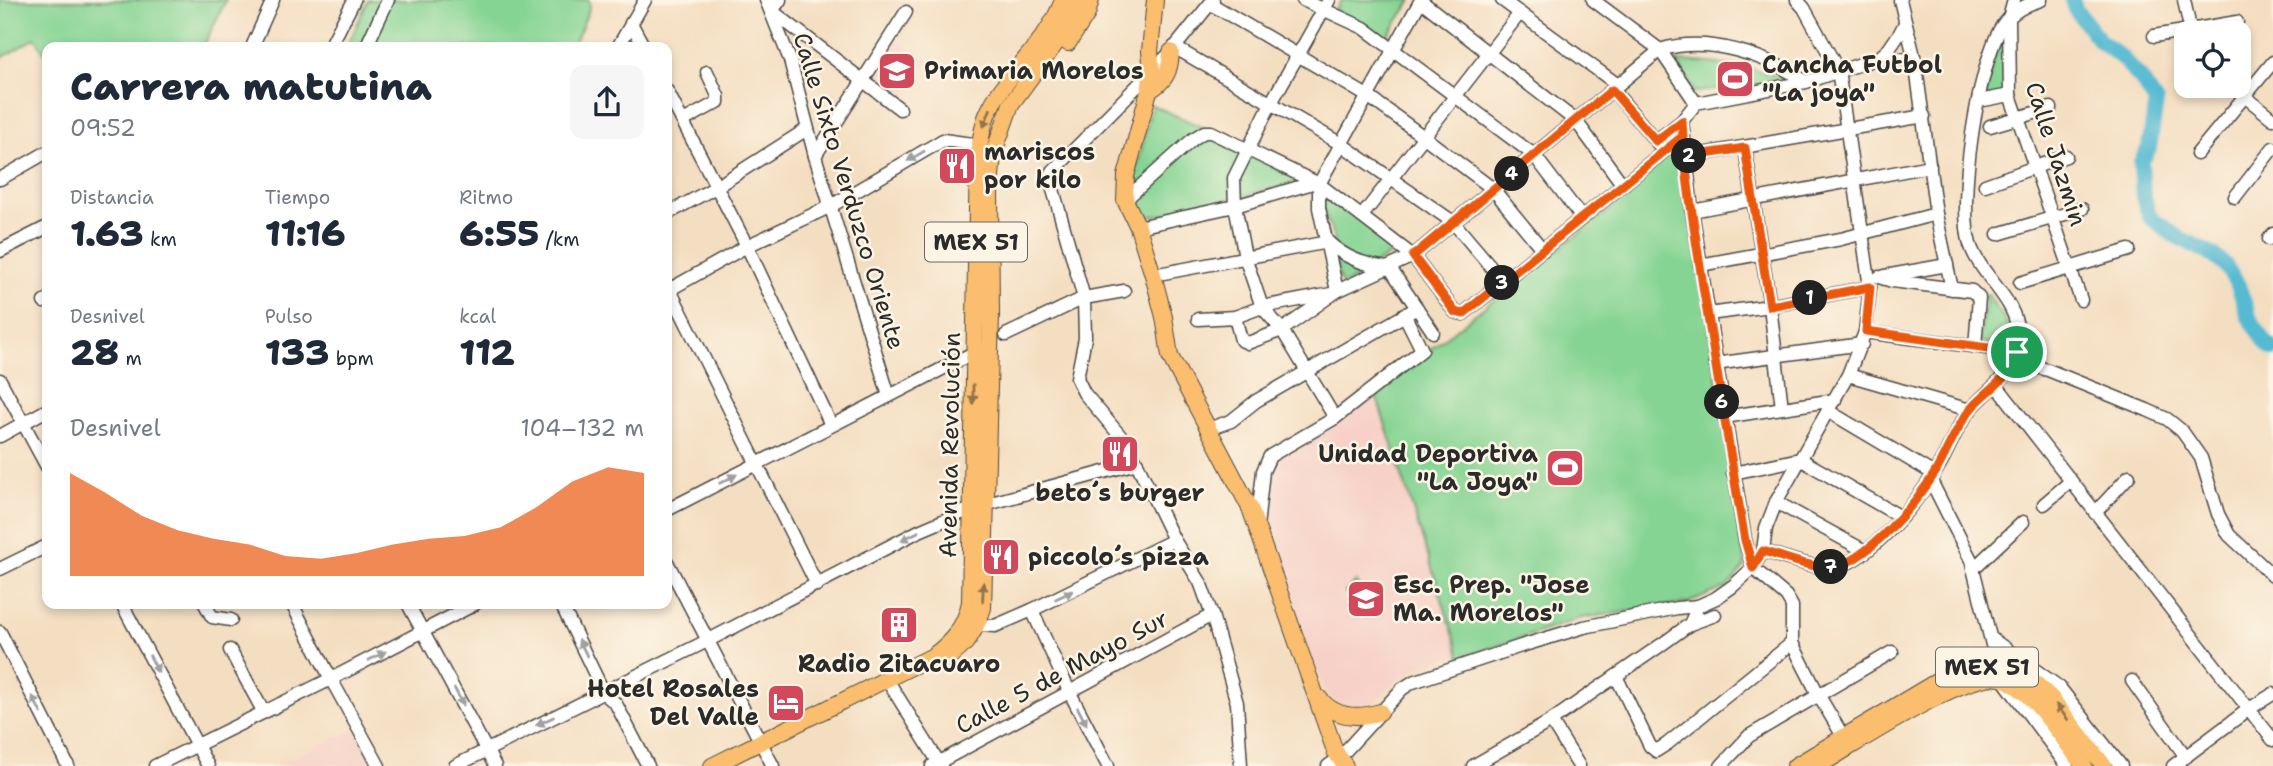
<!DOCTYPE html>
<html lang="es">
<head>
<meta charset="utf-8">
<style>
	:root { --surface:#fff; --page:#f6f6f7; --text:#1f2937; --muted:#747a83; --accent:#ea580c }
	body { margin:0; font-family:"Shantell Sans",sans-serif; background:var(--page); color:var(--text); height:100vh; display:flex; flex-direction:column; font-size:26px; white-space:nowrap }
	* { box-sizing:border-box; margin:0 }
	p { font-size:23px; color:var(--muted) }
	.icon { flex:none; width:38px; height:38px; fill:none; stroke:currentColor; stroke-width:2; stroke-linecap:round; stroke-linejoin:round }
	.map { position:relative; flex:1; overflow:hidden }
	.details { position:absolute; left:42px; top:42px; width:630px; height:567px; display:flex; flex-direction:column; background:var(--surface); border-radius:14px; box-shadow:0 4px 10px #0003 }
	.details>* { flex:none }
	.fabs { position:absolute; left:2174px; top:21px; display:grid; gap:14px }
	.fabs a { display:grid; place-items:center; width:77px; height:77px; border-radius:14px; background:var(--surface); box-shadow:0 4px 10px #0003; font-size:35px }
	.pin { position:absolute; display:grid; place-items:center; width:60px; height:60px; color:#fff; margin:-30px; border:4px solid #fff; border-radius:50%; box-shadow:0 2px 7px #0007 }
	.km { position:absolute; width:35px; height:35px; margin:-18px; border-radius:50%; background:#222; color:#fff; font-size:19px; line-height:35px; text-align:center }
	.round { display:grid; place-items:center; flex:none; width:74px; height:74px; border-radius:14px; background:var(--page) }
	.headline { display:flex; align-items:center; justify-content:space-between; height:119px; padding:0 28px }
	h1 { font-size:38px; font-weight:800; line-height:52px }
	.metrics { display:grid; grid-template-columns:repeat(3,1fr); gap:10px; height:119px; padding:7px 28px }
	.metrics div { display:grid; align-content:center }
	.metrics b { font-size:35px; font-weight:800 }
	.metrics small { font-size:19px; font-weight:400 }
	.metrics p { font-size:19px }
	.chart { height:196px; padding:14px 28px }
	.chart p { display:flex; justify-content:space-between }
	.chart svg { width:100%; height:126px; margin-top:7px; fill:var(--accent); opacity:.7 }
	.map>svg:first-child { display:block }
	.built { fill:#f7d1c7 }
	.green { fill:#85d493; stroke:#58805f; stroke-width:2 }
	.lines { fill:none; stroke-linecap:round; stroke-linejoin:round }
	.river { stroke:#54bad2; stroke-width:16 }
	.minor-casing { stroke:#494642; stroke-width:15 }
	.major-casing { stroke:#494642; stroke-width:18 }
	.minor { stroke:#fff; stroke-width:12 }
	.major { stroke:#fabe6e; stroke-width:16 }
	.oneway { fill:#92744c }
	.oneway2 { fill:#a0a0a0 }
	.route-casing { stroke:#fff; stroke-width:14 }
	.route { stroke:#ea580c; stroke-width:9 }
	.labels { text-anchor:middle; stroke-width:5; stroke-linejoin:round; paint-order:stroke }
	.shield { fill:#fcf5e5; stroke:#6a6863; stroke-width:2 }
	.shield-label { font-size:23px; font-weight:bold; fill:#2b2b2b }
	.poi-label { font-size:24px; font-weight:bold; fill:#2b2b2b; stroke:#fcf5e5; text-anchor:start }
	.street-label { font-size:24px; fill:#2b2b2b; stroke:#fcf5e5 }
</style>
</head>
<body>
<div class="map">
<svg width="2273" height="766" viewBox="0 0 2273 766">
	<rect width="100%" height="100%" fill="#fcf5e5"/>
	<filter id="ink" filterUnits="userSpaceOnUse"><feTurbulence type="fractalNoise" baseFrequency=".0143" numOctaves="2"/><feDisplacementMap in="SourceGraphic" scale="14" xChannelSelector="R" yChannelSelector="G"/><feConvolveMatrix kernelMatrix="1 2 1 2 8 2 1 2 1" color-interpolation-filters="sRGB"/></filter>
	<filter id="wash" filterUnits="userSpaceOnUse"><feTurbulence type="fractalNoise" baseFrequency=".00686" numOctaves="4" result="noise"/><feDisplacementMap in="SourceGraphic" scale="28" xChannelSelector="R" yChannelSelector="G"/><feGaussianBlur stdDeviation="1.57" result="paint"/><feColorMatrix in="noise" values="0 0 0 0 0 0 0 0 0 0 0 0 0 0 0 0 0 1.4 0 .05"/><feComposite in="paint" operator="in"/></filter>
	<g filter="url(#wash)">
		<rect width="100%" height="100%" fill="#f4dec1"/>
		<g class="built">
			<path d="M893 38 928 62 899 104 867 81Z"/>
			<path d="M1375 392 1459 654 1425 665 1396 681 1367 708 1350 707 1332 701 1321 683 1262 521 1267 481 1274 463Z"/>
			<path d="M354 729 375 766H277Z"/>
		</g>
		<g class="green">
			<path d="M0 0H226L203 47H47V56L35 38 0 59Z"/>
			<path d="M368 0H589L590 7 573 47H347Z"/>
			<path d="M1342 0H1412L1385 39 1334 12Z"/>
			<path d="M2006 29V94L1984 97 1994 58Z"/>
			<path d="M1677 61C1705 62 1765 66 1786 82L1695 92Z"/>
			<path d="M1152 105 1215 133 1306 180 1181 212 1146 217 1139 205 1134 180Z"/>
			<path d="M1681 142 1745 566 1727 587 1688 603 1581 618 1461 658 1375 392 1612 208Z"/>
			<path d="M1321 187 1407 253 1388 256 1343 286C1334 271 1337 253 1333 236 1327 216 1321 209 1321 187Z"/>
			<path d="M1988 294C1997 312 2015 327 2012 349L1979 341 1986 300 1982 295Z"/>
			<path d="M1356 582 1378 607 1367 617 1345 592Z"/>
		</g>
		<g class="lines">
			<path class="river" d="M2072 0 2075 9 2100 41 2122 58 2141 79 2156 102 2149 148 2141 162 2143 197 2150 217 2174 235 2213 255 2225 265 2238 285 2249 317 2265 342 2273 349"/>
		</g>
	</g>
	<g filter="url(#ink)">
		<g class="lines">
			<g class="minor-casing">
				<g id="minor">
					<path d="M766 0 790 60 815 156 889 396"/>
					<path d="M780 0 772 11 900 109"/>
					<path d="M1213 0 1171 52 1053 171 1050 179 1084 298 1085 338 1077 378 1084 393 1128 445 1174 540 1200 582 1212 615 1237 703 1241 766"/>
					<path d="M1303 0 1364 28 1534 155 1582 218"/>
					<path d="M1329 0 1271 103 1234 178 1235 206 1245 257 1262 307 1282 330 1335 418"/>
					<path d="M1502 0 1618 85"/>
					<path d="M1593 0 1660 50 1696 103"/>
					<path d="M1900 0 1915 60 1936 214 1952 289"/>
					<path d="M2014 0 2009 18 2010 95 2081 300"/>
					<path d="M2184 0 2191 33"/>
					<path d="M1421 1 1576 121 1623 185"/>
					<path d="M1211 4 1369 97 1424 137 1493 189 1543 250"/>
					<path d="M631 23 644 47"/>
					<path d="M2154 36 2237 22"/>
					<path d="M252 47 273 0"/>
					<path d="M330 47 354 0"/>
					<path d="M366 47 388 0"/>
					<path d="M618 47 645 0"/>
					<path d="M1174 47 1341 144 1453 222 1504 282"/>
					<path d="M1879 58 1915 60"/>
					<path d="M2232 86 2273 119"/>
					<path d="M1613 90 1660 146"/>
					<path d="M667 91 747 246 831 425"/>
					<path d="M1979 101 2010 95"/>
					<path d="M683 121 718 102V96L707 72"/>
					<path d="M1682 121 1692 211 1745 540 1753 568"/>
					<path d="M1990 126 2051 108"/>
					<path d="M1656 141 1682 121 1696 103 1806 82"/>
					<path d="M1745 148 1770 306 1782 408"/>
					<path d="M2197 154 2273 62"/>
					<path d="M815 156 906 12"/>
					<path d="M1685 157 1924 116"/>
					<path d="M0 179 47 152"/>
					<path d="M1985 185 2066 156"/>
					<path d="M2235 197 2273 148"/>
					<path d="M1125 200 1193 139 1204 132H1211L1319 184 1413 256 1455 312 1463 314 1683 136"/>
					<path d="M1692 211 1930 166"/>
					<path d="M667 214 716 187 807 129"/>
					<path d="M1362 216 1520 13"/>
					<path d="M1138 227 1235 206 1316 182"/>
					<path d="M1998 234 2082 209"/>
					<path d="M2269 239 2273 234"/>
					<path d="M1328 242C1345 258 1364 265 1387 268"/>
					<path d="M0 251 47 227"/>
					<path d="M1700 265 1841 239 1936 214"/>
					<path d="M1390 268 1433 332"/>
					<path d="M1153 275 1328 242"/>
					<path d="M1885 276 1947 265"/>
					<path d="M1879 277 1892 281 1972 291 1979 298 1975 346"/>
					<path d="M2020 283 2129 250"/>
					<path d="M667 284 817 585"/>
					<path d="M667 291 747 246 831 206 943 140 980 145"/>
					<path d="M1337 291 1319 208V184L1421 0"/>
					<path d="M44 302 47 300"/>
					<path d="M1708 314 1770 306 1870 287"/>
					<path d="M1235 317 1241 340 1248 343 1282 330 1337 291 1413 256 1660 50C1708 35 1766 55 1806 82L1879 58 1889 49 1900 33 1905 23"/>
					<path d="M1198 319 1235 317 1262 307 1331 294"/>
					<path d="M1865 332 2017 352"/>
					<path d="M1006 335 1084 298 1124 291"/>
					<path d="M2015 361 2048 370 2147 410 2167 419 2182 431 2201 458 2218 514 2229 535 2273 576"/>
					<path d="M1715 364 1862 344"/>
					<path d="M1848 375 1970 410"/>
					<path d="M0 380 47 467"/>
					<path d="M1997 386 2273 740"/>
					<path d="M1828 411 1934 474"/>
					<path d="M1724 417 1835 400"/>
					<path d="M1208 429 1231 421 1256 401 1417 308"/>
					<path d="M0 436 47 410"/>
					<path d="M1733 473 1800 459 1901 517"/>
					<path d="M1930 479 1971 560 1997 665"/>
					<path d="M1776 502 1865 551"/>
					<path d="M2044 504 2071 481"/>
					<path d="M667 510 981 349"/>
					<path d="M2095 513 2129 476"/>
					<path d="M1257 527 1263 471 1270 456 1335 418 1422 350 1404 314"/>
					<path d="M1763 551C1785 557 1824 574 1845 564 1878 549 1915 504 1934 474 1948 454 1955 427 1971 409 1993 384 2018 375 2018 336 2018 299 1981 278 1970 244 1957 202 1978 64 2002 26 2010 13 2026 4 2041 0"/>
					<path d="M667 562 773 766"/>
					<path d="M1753 568 1786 596 1792 606V643L1819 696 1847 743"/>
					<path d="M0 569 47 546"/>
					<path d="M1973 569 2023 522"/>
					<path d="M122 604 208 766"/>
					<path d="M205 604 212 617 231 620"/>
					<path d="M292 604 331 679 379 766"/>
					<path d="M408 604 495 766"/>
					<path d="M561 604 604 693 616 704 648 766"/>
					<path d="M1032 610 1069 691 1108 766"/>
					<path d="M971 621 978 625 995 626 1032 610 1174 540"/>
					<path d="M1690 624 1715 615"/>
					<path d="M0 632 68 766"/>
					<path d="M1992 639 2059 687 2121 766"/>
					<path d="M230 650 263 711"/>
					<path d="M1616 676 1650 746 1656 751 1667 744 1792 643"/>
					<path d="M886 678 941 766"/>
					<path d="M2132 681 2186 757"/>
					<path d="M2005 682 2067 766"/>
					<path d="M1551 721 1579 766"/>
					<path d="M155 766 331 679 475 604"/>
					<path d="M455 766 707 641 919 531 973 508 1137 463"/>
					<path d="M932 766 1212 615"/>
					<path d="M1328 766 1339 758 1402 689 1413 682 1521 646 1584 627 1677 608 1698 606 1716 598 1733 586 1753 568 1763 551 1766 528 1776 502 1848 375 1865 332 1870 287 1838 70 1804 8 1797 0"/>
					<path d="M1473 766 1551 721 1661 645 1690 624 1698 606"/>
					<path d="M1721 766 1749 736 1892 652"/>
					<path d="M2173 766 2249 709 2273 694"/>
				</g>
			</g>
			<g class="major-casing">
				<g id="major">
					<path d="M1155 0 1150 51 1152 71 1149 91 1126 176 1125 200 1138 227 1153 275 1164 317 1170 356 1250 508 1335 751 1345 766"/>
					<path d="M1068 43 1087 14 1091 0"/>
					<path d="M1149 91C1166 81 1170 71 1171 52"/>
					<path d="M934 666C962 651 973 639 983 608L991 314 990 187 993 155 1011 104 1067 28 1078 0"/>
					<path d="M1319 698C1335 718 1357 719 1380 712"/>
					<path d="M712 766 933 656C952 642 965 627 970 602L978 153C981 141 982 127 987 115 1004 74 1047 45 1063 0"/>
					<path d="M1795 766 1946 676 1997 665 2013 668 2032 680 2050 697 2104 766"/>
					<path d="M1818 766C1853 746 1966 670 2000 678 2029 684 2066 743 2084 766"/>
				</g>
			</g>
			<use href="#minor" class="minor"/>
			<use href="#major" class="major"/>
		</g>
		<defs><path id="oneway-solid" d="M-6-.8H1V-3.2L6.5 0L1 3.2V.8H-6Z" transform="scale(1.75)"/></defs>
		<g class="oneway">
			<use href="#oneway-solid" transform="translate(987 118) rotate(111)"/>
			<use href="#oneway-solid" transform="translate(973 394) rotate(90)"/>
			<use href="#oneway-solid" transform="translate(983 592) rotate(-88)"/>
			<use href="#oneway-solid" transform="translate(2062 712) rotate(-128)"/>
		</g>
		<g class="oneway2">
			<use href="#oneway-solid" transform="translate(916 156) rotate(150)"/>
			<use href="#oneway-solid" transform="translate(728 479) rotate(-27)"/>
			<use href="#oneway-solid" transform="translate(910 536) rotate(153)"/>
			<use href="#oneway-solid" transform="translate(1064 595) rotate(-26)"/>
			<use href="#oneway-solid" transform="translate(583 648) rotate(-116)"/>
			<use href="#oneway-solid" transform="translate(377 656) rotate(-27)"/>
			<use href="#oneway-solid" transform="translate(154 664) rotate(63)"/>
			<use href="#oneway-solid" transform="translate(459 697) rotate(62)"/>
			<use href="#oneway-solid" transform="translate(37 705) rotate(-117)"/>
			<use href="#oneway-solid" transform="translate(1082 716) rotate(62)"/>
			<use href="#oneway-solid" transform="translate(545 721) rotate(154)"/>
		</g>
	</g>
	<g class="lines" filter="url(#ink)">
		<g class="route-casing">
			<path id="route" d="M2017 352 1866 331 1870 287 1770 306 1745 148 1685 157 1683 136 1463 314 1455 312 1413 256 1612 90 1656 141 1682 121C1685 176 1695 231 1703 286 1717 371 1730 455 1745 540L1753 568 1763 551C1784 557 1809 568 1831 567 1865 565 1919 499 1936 471 1947 452 1956 427 1970 410 1986 390 2012 379 2017 352"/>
		</g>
		<use href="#route" class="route"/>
	</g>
	<defs>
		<g id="school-square" transform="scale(2.0125)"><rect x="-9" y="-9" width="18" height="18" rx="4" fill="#d1495b" stroke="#fcf5e5"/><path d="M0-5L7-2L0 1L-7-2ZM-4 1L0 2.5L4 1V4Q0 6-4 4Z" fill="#fff"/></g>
		<g id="stadium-square" transform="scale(2.0125)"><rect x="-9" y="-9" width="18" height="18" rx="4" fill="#d1495b" stroke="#fcf5e5"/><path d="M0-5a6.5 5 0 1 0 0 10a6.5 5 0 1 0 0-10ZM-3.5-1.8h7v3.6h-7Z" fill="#fff"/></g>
		<g id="restaurant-square" transform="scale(2.0125)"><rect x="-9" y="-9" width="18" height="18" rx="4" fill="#d1495b" stroke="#fcf5e5"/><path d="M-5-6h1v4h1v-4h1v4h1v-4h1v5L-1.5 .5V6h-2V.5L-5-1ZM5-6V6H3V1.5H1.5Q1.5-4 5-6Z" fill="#fff"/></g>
		<g id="university-square" transform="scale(2.0125)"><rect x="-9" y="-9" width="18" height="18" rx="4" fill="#d1495b" stroke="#fcf5e5"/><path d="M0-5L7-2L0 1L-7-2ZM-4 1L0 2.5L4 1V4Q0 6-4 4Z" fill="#fff"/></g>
		<g id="building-square" transform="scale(2.0125)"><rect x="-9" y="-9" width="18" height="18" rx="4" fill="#d1495b" stroke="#fcf5e5"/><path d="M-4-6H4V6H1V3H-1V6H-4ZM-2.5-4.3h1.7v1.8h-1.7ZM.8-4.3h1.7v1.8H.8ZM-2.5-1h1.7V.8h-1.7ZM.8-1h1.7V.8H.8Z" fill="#fff"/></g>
		<g id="hotel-square" transform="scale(2.0125)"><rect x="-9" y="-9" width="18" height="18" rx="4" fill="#d1495b" stroke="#fcf5e5"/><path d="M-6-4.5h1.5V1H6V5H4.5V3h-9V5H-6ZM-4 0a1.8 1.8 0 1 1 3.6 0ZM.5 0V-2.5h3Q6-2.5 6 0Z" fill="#fff"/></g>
	</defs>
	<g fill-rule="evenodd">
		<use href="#school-square" x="897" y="71"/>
		<use href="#stadium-square" x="1735" y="79"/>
		<use href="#restaurant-square" x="957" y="166"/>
		<use href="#restaurant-square" x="1120" y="454"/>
		<use href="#stadium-square" x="1565" y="468"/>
		<use href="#restaurant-square" x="1001" y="557"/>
		<use href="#university-square" x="1366" y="599"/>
		<use href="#building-square" x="899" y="625"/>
		<use href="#hotel-square" x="786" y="703"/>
	</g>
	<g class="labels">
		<g class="shield">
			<rect x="925" y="222.5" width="102" height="39" rx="5"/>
			<rect x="1936" y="647.5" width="102" height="39" rx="5"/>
		</g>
		<g class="shield-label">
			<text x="976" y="250">MEX 51</text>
			<text x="1987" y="675">MEX 51</text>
		</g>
		<g class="poi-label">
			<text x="1762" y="73">Cancha Futbol<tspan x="1762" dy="28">"La joya"</tspan></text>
			<text x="924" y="79">Primaria Morelos</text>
			<text x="984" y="160">mariscos<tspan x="984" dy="28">por kilo</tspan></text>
			<text x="1538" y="462" text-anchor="end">Unidad Deportiva<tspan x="1538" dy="28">"La Joya"</tspan></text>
			<text x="1120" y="501" text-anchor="middle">beto´s burger</text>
			<text x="1028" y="565">piccolo´s pizza</text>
			<text x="1393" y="593">Esc. Prep. "Jose<tspan x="1393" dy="28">Ma. Morelos"</tspan></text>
			<text x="899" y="672" text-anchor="middle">Radio Zitacuaro</text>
			<text x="759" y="697" text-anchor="end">Hotel Rosales<tspan x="759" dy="28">Del Valle</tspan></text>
		</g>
		<g class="street-label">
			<text transform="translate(2056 154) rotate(72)" y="8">Calle Jazmin</text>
			<text transform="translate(849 191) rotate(73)" y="8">Calle Sixto Verduzco Oriente</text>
			<text transform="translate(950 445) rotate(-89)" y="8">Avenida Revolución</text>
			<text transform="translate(1062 672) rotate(-28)" y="8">Calle 5 de Mayo Sur</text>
		</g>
	</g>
</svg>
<div class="fabs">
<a><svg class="icon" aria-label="locate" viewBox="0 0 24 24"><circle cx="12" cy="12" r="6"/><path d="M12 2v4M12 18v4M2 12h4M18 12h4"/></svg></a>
</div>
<div class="pin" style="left:2017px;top:352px;background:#1e9e55"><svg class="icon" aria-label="arrive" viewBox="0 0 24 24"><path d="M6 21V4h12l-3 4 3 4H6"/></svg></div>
<b class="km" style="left:1810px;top:298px">1</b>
<b class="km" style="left:1689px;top:156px">2</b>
<b class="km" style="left:1502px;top:283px">3</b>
<b class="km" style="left:1512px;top:174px">4</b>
<b class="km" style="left:1722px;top:402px">6</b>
<b class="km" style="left:1831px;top:567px">7</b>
<section class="details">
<div class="headline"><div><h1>Carrera matutina</h1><p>09:52</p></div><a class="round"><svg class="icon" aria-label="share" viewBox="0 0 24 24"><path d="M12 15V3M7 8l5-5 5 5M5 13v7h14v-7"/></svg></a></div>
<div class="metrics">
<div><p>Distancia</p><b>1.63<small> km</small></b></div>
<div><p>Tiempo</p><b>11:16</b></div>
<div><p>Ritmo</p><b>6:55<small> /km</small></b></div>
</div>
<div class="metrics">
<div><p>Desnivel</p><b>28<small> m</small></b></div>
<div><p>Pulso</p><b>133<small> bpm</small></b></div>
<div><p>kcal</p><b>112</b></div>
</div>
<div class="chart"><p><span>Desnivel</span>104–132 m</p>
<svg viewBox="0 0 160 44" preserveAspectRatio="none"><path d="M0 44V8L10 15L20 23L30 28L40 31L50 33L60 37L70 38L80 36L90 33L100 31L110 30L120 27L130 20L140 11L150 6L160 8V44z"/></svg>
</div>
</section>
</div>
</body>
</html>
